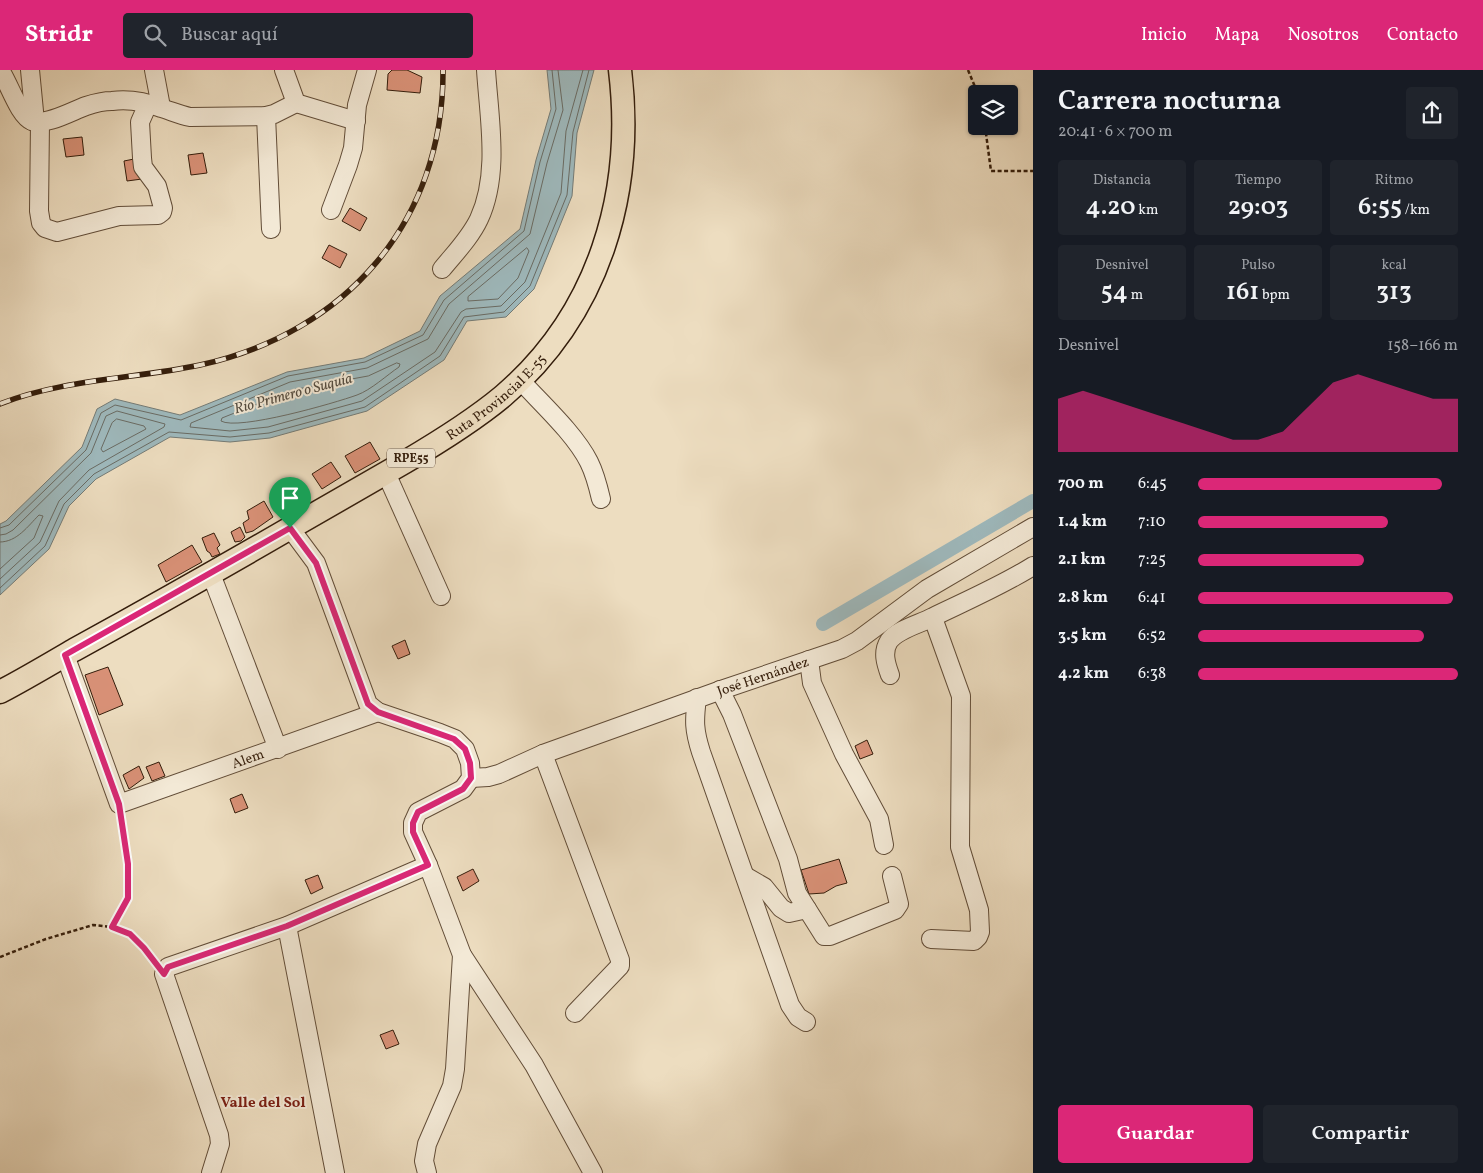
<!DOCTYPE html>
<html lang="es">
<head>
<meta charset="utf-8">
<style>
	:root { --surface:#171b24; --page:#20242c; --text:#f1f3f6; --muted:#9ea1a6; --accent:#db2777 }
	body { margin:0; font-family:Vollkorn,serif; background:var(--page); color:var(--text); height:100vh; display:flex; flex-direction:column; font-size:19px; white-space:nowrap }
	* { box-sizing:border-box; margin:0 }
	p { font-size:16px; color:var(--muted) }
	.icon { flex:none; width:28px; height:28px; fill:none; stroke:currentColor; stroke-width:2; stroke-linecap:round; stroke-linejoin:round }
	.map { position:relative; flex:1; overflow:hidden }
	.drawer { display:flex; flex-direction:column; background:var(--surface); width:450px }
	.drawer>* { flex:none }
	.tools { position:absolute; left:968px; top:15px; display:grid; gap:10px }
	.tools a { display:grid; place-items:center; width:50px; height:50px; border-radius:5px; background:var(--surface); box-shadow:0 1px 4px #0004; font-size:25px }
	.pin { position:absolute; display:grid; place-items:center; width:42px; height:42px; color:#fff; margin:-51px -21px; border-radius:50% 50% 50% 0; rotate:-45deg; box-shadow:0 0 5px #0007 }
	.pin .icon { rotate:45deg }
	.round { display:grid; place-items:center; flex:none; width:52px; height:52px; border-radius:5px; background:var(--page) }
	.headline { display:flex; align-items:center; justify-content:space-between; height:85px; padding:0 25px }
	h1 { font-size:28px; font-weight:600; line-height:38px }
	.metrics { display:grid; grid-template-columns:repeat(3,1fr); gap:8px; height:85px; padding:5px 25px }
	.metrics div { display:grid; align-content:center; border-radius:5px; background:var(--page); text-align:center }
	.metrics b { font-size:25px; font-weight:600 }
	.metrics small { font-size:14px; font-weight:400 }
	.metrics p { font-size:14px }
	.chart { height:140px; padding:10px 25px }
	.chart p { display:flex; justify-content:space-between }
	.chart svg { width:100%; height:90px; margin-top:5px; fill:var(--accent); opacity:.7 }
	.cta { display:flex; gap:10px; margin-top:auto; padding:10px 25px }
	.cta a { flex:1; height:58px; border-radius:5px; background:var(--accent); color:#fff; font-size:20px; font-weight:600; line-height:58px; text-align:center }
	.cta a+a { background:var(--page); color:var(--text) }
	ul { padding:0 25px; list-style:none; font-size:16px }
	li { display:grid; grid-template-columns:80px 60px 1fr; align-items:center; height:38px }
	li i { height:12px; border-radius:6px; background:var(--accent) }
	header { display:flex; align-items:center; gap:30px; box-sizing:border-box; height:70px; padding:0 25px; background:var(--accent); color:#fff }
	header strong { font-size:24px }
	nav { display:flex; gap:28px; margin-inline-start:auto; font-size:18px }
	.search { width:350px; height:45px; background:var(--page); display:flex; align-items:center; gap:12px; box-sizing:border-box; padding:0 18px; border-radius:5px; color:var(--muted); font-size:19px }
	main { display:flex; flex:1; min-height:0 }
	.map>svg:first-child { display:block }
	.water { fill:#9eb9bd; stroke:#747b76 }
	.lines { fill:none; stroke-linecap:round; stroke-linejoin:round }
	.shore { stroke:#696b64; stroke-width:1 }
	.canal { stroke:#9eb9bd; stroke-width:14 }
	.building { fill:#d99177; stroke:#341d0b }
	.minor-casing { stroke:#624d38; stroke-width:20 }
	.major-casing { stroke:#341d0b; stroke-width:25 }
	.path { stroke:#341d0b; stroke-width:2.5; stroke-dasharray:4 2.5; stroke-linecap:butt }
	.minor { stroke:#f3e9d6; stroke-width:18 }
	.major { stroke:#edddc0; stroke-width:22 }
	.rail-casing { stroke:#341d0b; stroke-width:5.5 }
	.rail { stroke:#f3e9d6; stroke-width:4; stroke-dasharray:11; stroke-linecap:butt }
	.route-casing { stroke:#fff; stroke-width:10 }
	.route { stroke:#db2777; stroke-width:6 }
	.labels { text-anchor:middle; stroke-width:4; stroke-linejoin:round; paint-order:stroke }
	.shield { fill:#f3e9d6; stroke:#6d5a48; stroke-width:1 }
	.shield-label { font-size:12px; font-weight:bold; fill:#341d0b }
	.street-label { font-size:14px; fill:#341d0b; stroke:#f3e9d6 }
	.water-label { font-size:15px; font-style:italic; fill:#544c40; stroke:#f3e9d6 }
	.neighbourhood-label { font-size:15px; font-weight:bold; fill:#7a1f14; stroke:#f3e9d6 }
</style>
</head>
<body>
<header>
<strong>Stridr</strong>
<div class="search"><svg class="icon" aria-label="search" viewBox="0 0 24 24"><circle cx="10" cy="10" r="6"/><path d="M15 15l6 6"/></svg>Buscar aquí</div>
<nav><a>Inicio</a><a>Mapa</a><a>Nosotros</a><a>Contacto</a></nav>
</header>
<main>
<div class="map">
<svg width="1033" height="1103" viewBox="0 0 1033 1103">
	<rect width="100%" height="100%" fill="#edddc0"/>
	<filter id="stains"><feTurbulence type="fractalNoise" baseFrequency=".004" numOctaves="4"/><feColorMatrix values="0 0 0 0 .2 0 0 0 0 .09 0 0 0 0 .02 0 0 0 .5 -.17"/></filter>
	<radialGradient id="worn" r=".72"><stop offset=".6" stop-color="#630" stop-opacity="0"/><stop offset="1" stop-color="#630" stop-opacity=".3"/></radialGradient>
	<path class="water" d="M547 0H594L577 63 572 126 534 219 506 247 467 251 444 290 367 341 270 368 230 372 170 367 96 409 69 436 49 479 0 525V454L6 451 82 377 97 339 115 329 180 345 287 302 364 288 420 261 440 226 520 159 536 90 551 39Z"/>
	<g class="lines">
		<g class="shore">
			<path d="M558 0 563 40 547 93 530 164 449 234 428 269 367 298 290 312 191 353 190 357 230 361 268 357 362 331 435 282 461 242 466 239 501 236 525 212 561 123 566 61 583 0"/>
			<path d="M527 178 529 181 518 208 498 229 468 231V227Z"/>
			<path d="M397 293 400 294 399 297C387 305 371 320 357 325 335 333 238 361 221 351L222 348 292 320 368 306Z"/>
			<path d="M117 349 144 356 146 359 103 382 101 379 112 353Z"/>
			<path d="M0 458 9 455 86 380 101 343 115 335 181 350 288 306 365 292 423 265 444 230 524 161 540 92 556 39 552 0"/>
			<path d="M0 465 6 464 13 460 91 383 106 346 117 341 165 354 164 357 89 400 59 431 40 472 0 509"/>
			<path d="M0 472C17 472 28 456 39 445L43 446 34 468 0 499"/>
			<path d="M0 518 45 476 64 434 94 404 169 362 230 367 269 363 365 337 440 286 464 247 504 242 530 216 567 125 573 62 589 0"/>
		</g>
		<path class="canal" d="M823 554 1033 431"/>
	</g>
	<g class="building">
		<path d="M392 0H407L422 7 420 23 387 20 388 4Z"/>
		<path d="M82 67 84 85 66 87 63 69Z"/>
		<path d="M203 83 207 103 191 105 188 85Z"/>
		<path d="M139 88 142 109 127 111 124 91Z"/>
		<path d="M350 138 367 148 360 161 342 151Z"/>
		<path d="M329 175 347 184 340 198 322 188Z"/>
		<path d="M370 372 380 389 355 403 345 386Z"/>
		<path d="M331 392 341 407 322 419 312 404Z"/>
		<path d="M291 430 295 437 283 443 280 436Z"/>
		<path d="M264 431 273 447 253 461 246 463 243 453 249 449 247 441Z"/>
		<path d="M240 457 245 467 241 471 235 472 231 462Z"/>
		<path d="M214 463 220 475 217 478 220 484 212 487 210 483 207 481 202 468Z"/>
		<path d="M192 475 202 492 166 512 158 495Z"/>
		<path d="M405 570 410 584 398 589 392 576Z"/>
		<path d="M108 597 123 635 99 645 85 605Z"/>
		<path d="M867 670 873 684 860 689 855 676Z"/>
		<path d="M159 692 165 706 152 711 146 697Z"/>
		<path d="M139 696 144 708 129 719 123 705Z"/>
		<path d="M242 724 248 738 235 743 230 729Z"/>
		<path d="M839 789 847 813 836 816 824 823 809 824 801 800Z"/>
		<path d="M473 799 479 811 463 821 457 807Z"/>
		<path d="M318 805 323 818 311 824 305 810Z"/>
		<path d="M393 960 399 974 386 979 380 965Z"/>
	</g>
	<g class="lines">
		<g class="minor-casing">
			<g id="minor">
				<path d="M0 0C9 13 19 46 32 51 46 56 72 41 86 36 95 33 104 31 112 31 128 29 146 32 161 38 171 41 180 45 190 47L266 46 274 44 296 33"/>
				<path d="M30 0 34 41 32 51"/>
				<path d="M154 0 161 37"/>
				<path d="M284 0 296 33 356 51"/>
				<path d="M266 46 271 159"/>
				<path d="M40 52 39 141 41 153 45 158 57 162 119 146 158 145 162 142 163 138 157 116 143 97 142 88 140 52 148 34"/>
				<path d="M331 140 348 95 353 78 357 35 367 0"/>
				<path d="M442 199C455 183 470 168 479 149 500 104 489 48 486 0"/>
				<path d="M520 310C542 334 575 364 589 392 595 404 598 416 601 429"/>
				<path d="M386 403 441 526"/>
				<path d="M290 458 316 493 368 634 378 642 440 663 455 669 465 679 470 693 471 708 463 719 418 742 413 753V762L428 795 462 885 534 995 593 1103"/>
				<path d="M211 504 278 679"/>
				<path id="s1" d="M65 585 119 734 378 642"/>
				<path d="M809 590 812 613 844 684 879 749 884 775"/>
				<path d="M890 605C886 594 882 582 889 571 898 559 920 554 933 547 966 531 1003 515 1033 496"/>
				<path d="M720 620 732 644 788 789 797 823 824 866H830L895 840 899 834 892 806"/>
				<path d="M697 628C694 651 694 660 701 682L790 935 798 947 806 952"/>
				<path d="M543 684 620 890V896L575 943"/>
				<path id="s2" d="M471 708 488 707 499 704 543 684 724 619 842 579 857 571 927 519 1033 457"/>
				<path d="M745 806 764 817 781 838 789 843 807 839"/>
				<path d="M287 856 335 1103"/>
				<path d="M931 869 974 871 978 867 980 862 979 840 960 777 961 626 933 548"/>
				<path d="M211 1103 220 1074 219 1065 164 904 168 897 287 856 428 795"/>
				<path d="M427 1103 424 1091 427 1074 452 1016 455 999 462 885"/>
			</g>
		</g>
		<g class="major-casing">
			<g id="major">
				<path id="s3" d="M0 622C25 609 50 594 74 580 145 541 216 501 285 461 325 438 365 415 405 392 439 372 473 351 503 326 599 244 635 123 620 0"/>
			</g>
		</g>
		<g class="path">
			<path d="M968 0 978 24"/>
			<path d="M985 56 991 101H1033"/>
			<path d="M112 857 129 828 128 794 121 748"/>
			<path d="M0 887 46 869 93 855 112 857 130 864 144 878 155 892"/>
		</g>
		<use href="#minor" class="minor"/>
		<use href="#major" class="major"/>
		<g class="rail-casing">
			<path id="rail" d="M0 334C63 309 134 309 200 295 346 263 444 151 443 0"/>
		</g>
		<use href="#rail" class="rail"/>
	</g>
	<g class="lines">
		<g class="route-casing">
			<path id="route" d="M290 458 316 493 368 634 378 642 454 669 465 679 470 693 471 708 463 719 418 742 413 753V762L428 795 287 856 168 897 164 904 144 878 130 864 112 857 128 828V794L119 734 65 585Z"/>
		</g>
		<use href="#route" class="route"/>
	</g>
	<g class="labels">
		<rect class="shield" x="387" y="378.5" width="48" height="19" rx="4"/>
		<g class="shield-label">
			<text x="411" y="392">RPE55</text>
		</g>
		<g class="street-label">
			<text dy="5" stroke="none"><textPath href="#s3" startOffset="578">Ruta Provincial E-55</textPath></text>
			<text dy="5" stroke="none"><textPath href="#s2" startOffset="310">José Hernández</textPath></text>
			<text dy="5" stroke="none"><textPath href="#s1" startOffset="295">Alem</textPath></text>
		</g>
		<g class="water-label">
			<text transform="translate(293 323) rotate(-15)" y="5">Río Primero o Suquía</text>
		</g>
		<g class="neighbourhood-label">
			<text x="263" y="1037">Valle del Sol</text>
		</g>
	</g>
	<rect width="100%" height="100%" filter="url(#stains)"/>
	<rect width="100%" height="100%" fill="url(#worn)"/>
</svg>
<div class="tools">
<a><svg class="icon" aria-label="layers" viewBox="0 0 24 24"><path d="M12 4l9 5-9 5-9-5zM3 14l9 5 9-5"/></svg></a>
</div>
<div class="pin" style="left:290px;top:458px;background:#1e9e55"><svg class="icon" aria-label="arrive" viewBox="0 0 24 24"><path d="M6 21V4h12l-3 4 3 4H6"/></svg></div>
</div>
<section class="drawer">
<div class="headline"><div><h1>Carrera nocturna</h1><p>20:41 · 6 × 700 m</p></div><a class="round"><svg class="icon" aria-label="share" viewBox="0 0 24 24"><path d="M12 15V3M7 8l5-5 5 5M5 13v7h14v-7"/></svg></a></div>
<div class="metrics">
<div><p>Distancia</p><b>4.20<small> km</small></b></div>
<div><p>Tiempo</p><b>29:03</b></div>
<div><p>Ritmo</p><b>6:55<small> /km</small></b></div>
</div>
<div class="metrics">
<div><p>Desnivel</p><b>54<small> m</small></b></div>
<div><p>Pulso</p><b>161<small> bpm</small></b></div>
<div><p>kcal</p><b>313</b></div>
</div>
<div class="chart"><p><span>Desnivel</span>158–166 m</p>
<svg viewBox="0 0 160 44" preserveAspectRatio="none"><path d="M0 44V18L10 14L20 18L30 22L40 26L50 30L60 34L70 38L80 38L90 34L100 22L110 10L120 6L130 10L140 14L150 18L160 18V44z"/></svg>
</div>
<ul>
<li><b>700 m</b>6:45<i style="width:94%"></i></li>
<li><b>1.4 km</b>7:10<i style="width:73%"></i></li>
<li><b>2.1 km</b>7:25<i style="width:64%"></i></li>
<li><b>2.8 km</b>6:41<i style="width:98%"></i></li>
<li><b>3.5 km</b>6:52<i style="width:87%"></i></li>
<li><b>4.2 km</b>6:38<i style="width:100%"></i></li>
</ul>
<div class="cta"><a>Guardar</a><a>Compartir</a></div>
</section>
</main>
</body>
</html>
